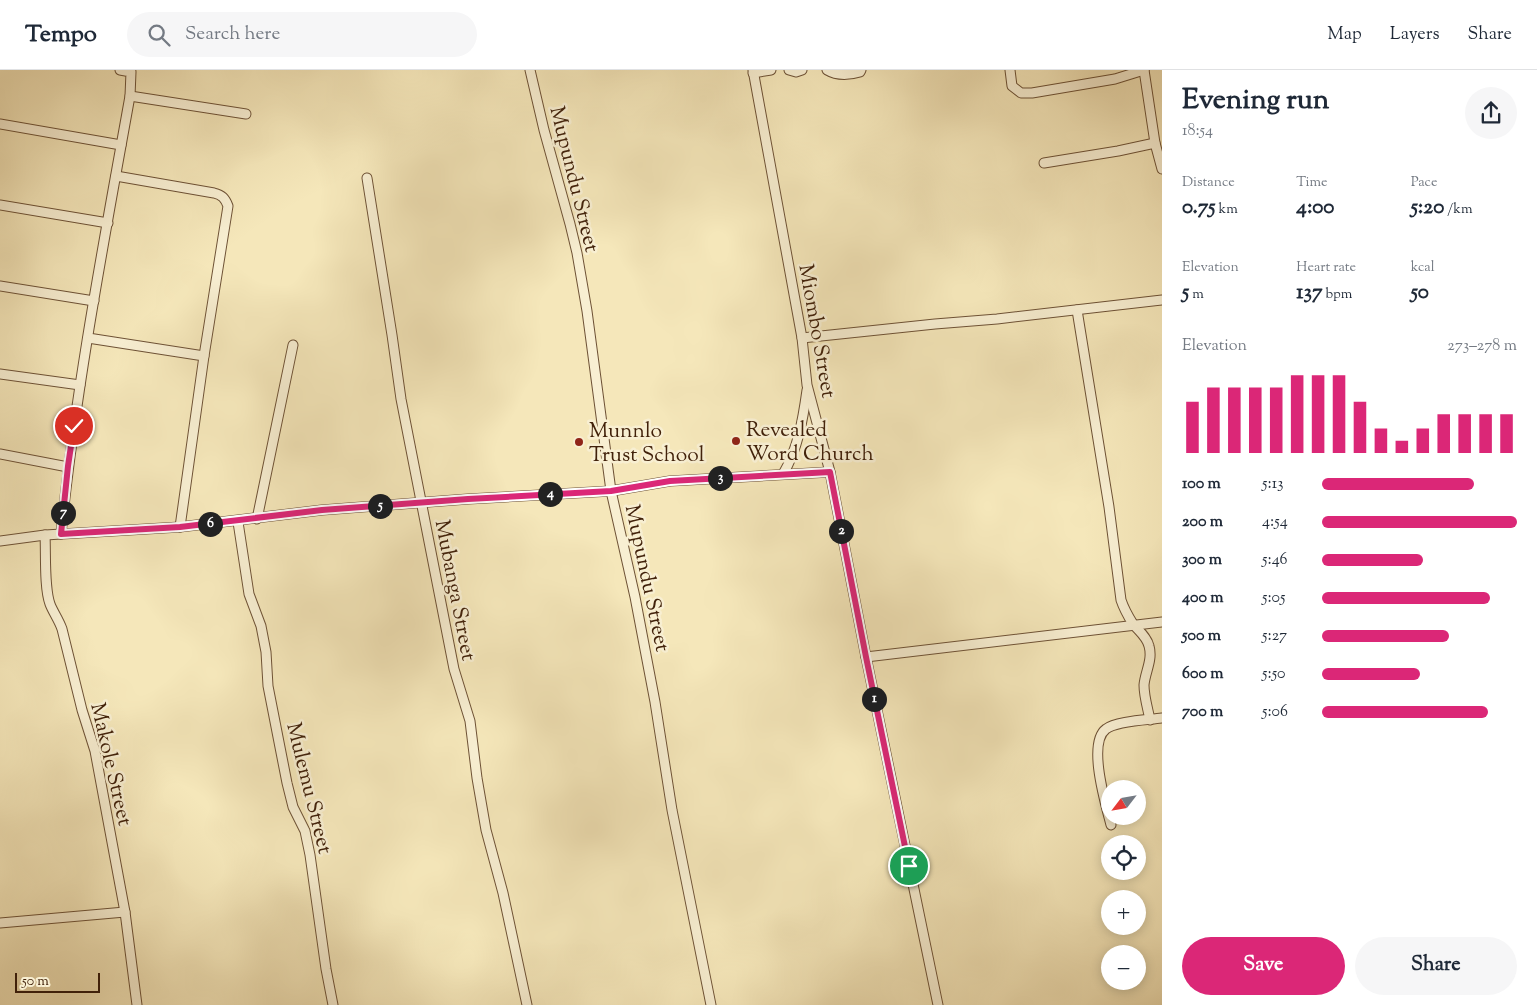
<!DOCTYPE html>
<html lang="en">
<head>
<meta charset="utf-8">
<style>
	:root { --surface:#fff; --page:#f6f6f7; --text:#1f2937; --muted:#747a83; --line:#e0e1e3; --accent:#db2777 }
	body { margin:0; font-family:"Sorts Mill Goudy",serif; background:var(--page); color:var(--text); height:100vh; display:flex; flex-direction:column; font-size:19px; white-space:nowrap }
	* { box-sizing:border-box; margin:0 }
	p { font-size:16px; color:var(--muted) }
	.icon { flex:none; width:28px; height:28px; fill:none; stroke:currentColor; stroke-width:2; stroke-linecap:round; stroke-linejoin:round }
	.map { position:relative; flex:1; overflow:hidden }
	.drawer { display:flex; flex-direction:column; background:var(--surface); width:375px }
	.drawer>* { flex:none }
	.needle { width:32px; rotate:239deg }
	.buttons { position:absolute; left:1101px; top:710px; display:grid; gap:10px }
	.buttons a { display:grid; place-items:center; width:45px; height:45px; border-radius:50%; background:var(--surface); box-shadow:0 2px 12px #0003; font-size:25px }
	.scale { position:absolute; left:15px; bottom:12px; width:85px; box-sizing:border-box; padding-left:5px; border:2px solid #41210a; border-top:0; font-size:14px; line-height:18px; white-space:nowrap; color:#41210a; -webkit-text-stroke:4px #f8efd2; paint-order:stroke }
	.pin { position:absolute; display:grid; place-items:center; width:42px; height:42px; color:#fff; margin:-21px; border:2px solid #fff; border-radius:50%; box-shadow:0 1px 5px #0007 }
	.km { position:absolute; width:25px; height:25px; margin:-12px; border-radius:50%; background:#222; color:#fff; font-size:14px; line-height:25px; text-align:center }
	.round { display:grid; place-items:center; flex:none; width:52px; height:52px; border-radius:26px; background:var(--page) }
	.summary { display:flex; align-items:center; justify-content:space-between; height:85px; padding:0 20px }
	h1 { font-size:28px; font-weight:700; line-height:38px }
	.metrics { display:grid; grid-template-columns:repeat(3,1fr); gap:8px; height:85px; padding:5px 20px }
	.metrics div { display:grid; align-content:center }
	.metrics b { font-size:21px; font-weight:700 }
	.metrics small { font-size:14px; font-weight:400 }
	.metrics p { font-size:14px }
	.chart { height:140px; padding:10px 20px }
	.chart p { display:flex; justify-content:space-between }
	.chart svg { width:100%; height:90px; margin-top:5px; stroke:var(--accent); stroke-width:6 }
	.primary-button { display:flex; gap:10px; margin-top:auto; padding:10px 20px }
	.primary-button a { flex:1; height:58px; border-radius:30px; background:var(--accent); color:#fff; font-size:20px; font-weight:700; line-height:58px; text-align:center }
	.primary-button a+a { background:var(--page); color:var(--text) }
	ul { padding:0 20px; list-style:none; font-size:16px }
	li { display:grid; grid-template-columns:80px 60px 1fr; align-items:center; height:38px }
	li i { height:12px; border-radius:6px; background:var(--accent) }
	header { display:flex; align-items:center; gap:30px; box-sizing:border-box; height:70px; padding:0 25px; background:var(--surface); border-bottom:1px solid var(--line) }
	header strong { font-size:24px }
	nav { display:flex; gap:28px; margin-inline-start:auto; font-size:18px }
	.search { width:350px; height:45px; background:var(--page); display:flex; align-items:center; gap:12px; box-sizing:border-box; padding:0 18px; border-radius:28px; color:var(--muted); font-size:19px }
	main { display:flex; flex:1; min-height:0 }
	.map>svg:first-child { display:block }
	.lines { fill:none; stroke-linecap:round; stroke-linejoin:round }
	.street-casing { stroke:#6e5236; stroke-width:11 }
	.street { stroke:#f8efd2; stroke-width:9 }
	.route-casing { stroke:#fff; stroke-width:10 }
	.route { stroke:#db2777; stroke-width:6 }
	.poi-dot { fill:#8f2418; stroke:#f8efd2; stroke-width:2 }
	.labels { text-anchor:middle; stroke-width:5; stroke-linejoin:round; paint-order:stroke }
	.street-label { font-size:21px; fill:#41210a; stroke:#f8efd2 }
	.poi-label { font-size:21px; fill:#41210a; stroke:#f8efd2; text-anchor:start }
</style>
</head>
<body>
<header>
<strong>Tempo</strong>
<div class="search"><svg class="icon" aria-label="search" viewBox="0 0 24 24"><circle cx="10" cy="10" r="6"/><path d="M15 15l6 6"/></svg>Search here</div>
<nav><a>Map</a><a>Layers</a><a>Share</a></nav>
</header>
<main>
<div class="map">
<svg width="1162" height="935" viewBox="0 0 1162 935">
	<rect width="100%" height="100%" fill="#f5e7ba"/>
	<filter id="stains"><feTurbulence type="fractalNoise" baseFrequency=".004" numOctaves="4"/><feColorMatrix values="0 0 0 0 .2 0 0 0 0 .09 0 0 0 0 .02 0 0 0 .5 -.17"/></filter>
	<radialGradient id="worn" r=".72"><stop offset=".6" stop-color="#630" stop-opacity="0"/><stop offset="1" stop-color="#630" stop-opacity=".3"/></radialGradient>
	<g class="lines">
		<g class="street-casing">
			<g id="street">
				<path d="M530 0 544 60 570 154 577 183 587 241 611 421 635 527 655 632 672 740 711 935"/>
				<path d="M753 0 802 268 807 315 830 402 866 587 938 935"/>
				<path d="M789 0 796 2 802 0"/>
				<path d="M827 0C837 6 850 5 860 2L861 0"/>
				<path d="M1010 0 1012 16 1021 23H1032L1115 9 1144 0"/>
				<path d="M1144 0 1155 73 1162 99"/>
				<path d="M753 3 771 0"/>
				<path d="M130 26 246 44"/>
				<path d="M0 54 121 75"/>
				<path d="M1044 93 1118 81 1155 73"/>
				<path d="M116 106 214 123C222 125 225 128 228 136L204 286 180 457"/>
				<path d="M367 108 392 265 401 329 454 599 470 651 477 708 486 760 503 823 527 935"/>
				<path d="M0 135 108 153"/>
				<path d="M0 216 94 231"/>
				<path d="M1077 240 1109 437 1121 530C1124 539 1128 546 1133 554 1139 561 1147 567 1149 576 1153 590 1145 602 1144 615 1144 627 1148 639 1150 650"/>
				<path d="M88 268 204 286"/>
				<path d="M802 268 935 254 997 249 1162 230"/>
				<path d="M0 304 80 315"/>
				<path d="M0 384 68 397"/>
				<path d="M783 404C798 379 803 349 807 320"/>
				<path d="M257 449 293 275"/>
				<path d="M238 452 249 524 261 556 266 582 268 616 287 713 293 737 305 761 310 785 326 899 333 935"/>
				<path d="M61 464C76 317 104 171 130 26L131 2 120 0"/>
				<path d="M45 465C46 483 44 518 50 534 53 542 59 550 62 559L82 640 95 681 125 842 137 935"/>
				<path d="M0 471 45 465 180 457 322 440 468 429 611 421 670 411 830 402"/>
				<path d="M866 587 1162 552"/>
				<path d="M1111 755C1106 735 1087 673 1106 659 1116 651 1148 650 1162 648"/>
				<path d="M0 853 125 842"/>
			</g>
		</g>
		<use href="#street" class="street"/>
	</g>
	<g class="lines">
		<g class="route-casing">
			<path id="route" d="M74 356 68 396 61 464 180 457 322 440 468 429 611 421 670 411 830 402 866 587 909 796"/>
		</g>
		<use href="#route" class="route"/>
	</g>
	<g class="poi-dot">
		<circle cx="736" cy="371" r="5"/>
		<circle cx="579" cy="372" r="5"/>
	</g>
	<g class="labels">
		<g class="street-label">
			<text transform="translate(575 109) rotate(76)" y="7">Mupundu Street</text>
			<text transform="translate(818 261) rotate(80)" y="7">Miombo Street</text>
			<text transform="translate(648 508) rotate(78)" y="7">Mupundu Street</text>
			<text transform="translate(456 520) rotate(79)" y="7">Mubanga Street</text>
			<text transform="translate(112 694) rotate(77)" y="7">Makole Street</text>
			<text transform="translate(310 718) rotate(76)" y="7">Mulemu Street</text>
		</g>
		<g class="poi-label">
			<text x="746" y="366">Revealed<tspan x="746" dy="24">Word Church</tspan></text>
			<text x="589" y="367">Munnlo<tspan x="589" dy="24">Trust School</tspan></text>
		</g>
	</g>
	<rect width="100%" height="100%" filter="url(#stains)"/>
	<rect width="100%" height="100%" fill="url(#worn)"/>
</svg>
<div class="buttons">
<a><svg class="needle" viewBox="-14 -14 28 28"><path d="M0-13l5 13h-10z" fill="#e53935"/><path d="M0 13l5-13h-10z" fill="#747a83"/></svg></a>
<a><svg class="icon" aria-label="locate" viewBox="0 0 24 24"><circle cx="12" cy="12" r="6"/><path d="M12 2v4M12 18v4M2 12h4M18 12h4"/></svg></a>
<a>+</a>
<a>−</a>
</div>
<div class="scale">50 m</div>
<div class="pin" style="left:909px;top:796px;background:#1e9e55"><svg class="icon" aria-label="arrive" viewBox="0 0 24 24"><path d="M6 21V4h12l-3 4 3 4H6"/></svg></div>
<div class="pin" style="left:74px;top:356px;background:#d93025"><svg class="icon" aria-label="check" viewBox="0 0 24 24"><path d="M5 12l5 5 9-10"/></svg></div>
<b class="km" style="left:874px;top:629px">1</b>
<b class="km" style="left:841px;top:461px">2</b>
<b class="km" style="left:720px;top:408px">3</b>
<b class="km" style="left:550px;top:424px">4</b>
<b class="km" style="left:380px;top:436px">5</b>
<b class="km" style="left:210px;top:454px">6</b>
<b class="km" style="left:63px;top:443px">7</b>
</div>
<section class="drawer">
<div class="summary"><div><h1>Evening run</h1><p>18:54</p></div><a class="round"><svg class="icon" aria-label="share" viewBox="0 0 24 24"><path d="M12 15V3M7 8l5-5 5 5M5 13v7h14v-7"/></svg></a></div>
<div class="metrics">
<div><p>Distance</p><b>0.75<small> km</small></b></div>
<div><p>Time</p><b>4:00</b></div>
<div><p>Pace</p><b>5:20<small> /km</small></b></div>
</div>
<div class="metrics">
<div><p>Elevation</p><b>5<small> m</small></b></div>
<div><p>Heart rate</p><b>137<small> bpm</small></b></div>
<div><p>kcal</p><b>50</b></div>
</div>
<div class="chart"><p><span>Elevation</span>273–278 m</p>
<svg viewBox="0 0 160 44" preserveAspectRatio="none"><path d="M5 44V19M15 44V12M25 44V12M35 44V12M45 44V12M55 44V6M65 44V6M75 44V6M85 44V19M95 44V32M105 44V38M115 44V32M125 44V25M135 44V25M145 44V25M155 44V25"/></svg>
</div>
<ul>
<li><b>100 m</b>5:13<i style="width:78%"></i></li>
<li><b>200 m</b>4:54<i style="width:100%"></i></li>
<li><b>300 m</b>5:46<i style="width:52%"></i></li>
<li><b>400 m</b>5:05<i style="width:86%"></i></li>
<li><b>500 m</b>5:27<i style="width:65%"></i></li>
<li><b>600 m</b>5:50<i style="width:50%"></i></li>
<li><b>700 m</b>5:06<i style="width:85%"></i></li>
</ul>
<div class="primary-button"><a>Save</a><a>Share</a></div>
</section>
</main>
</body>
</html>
